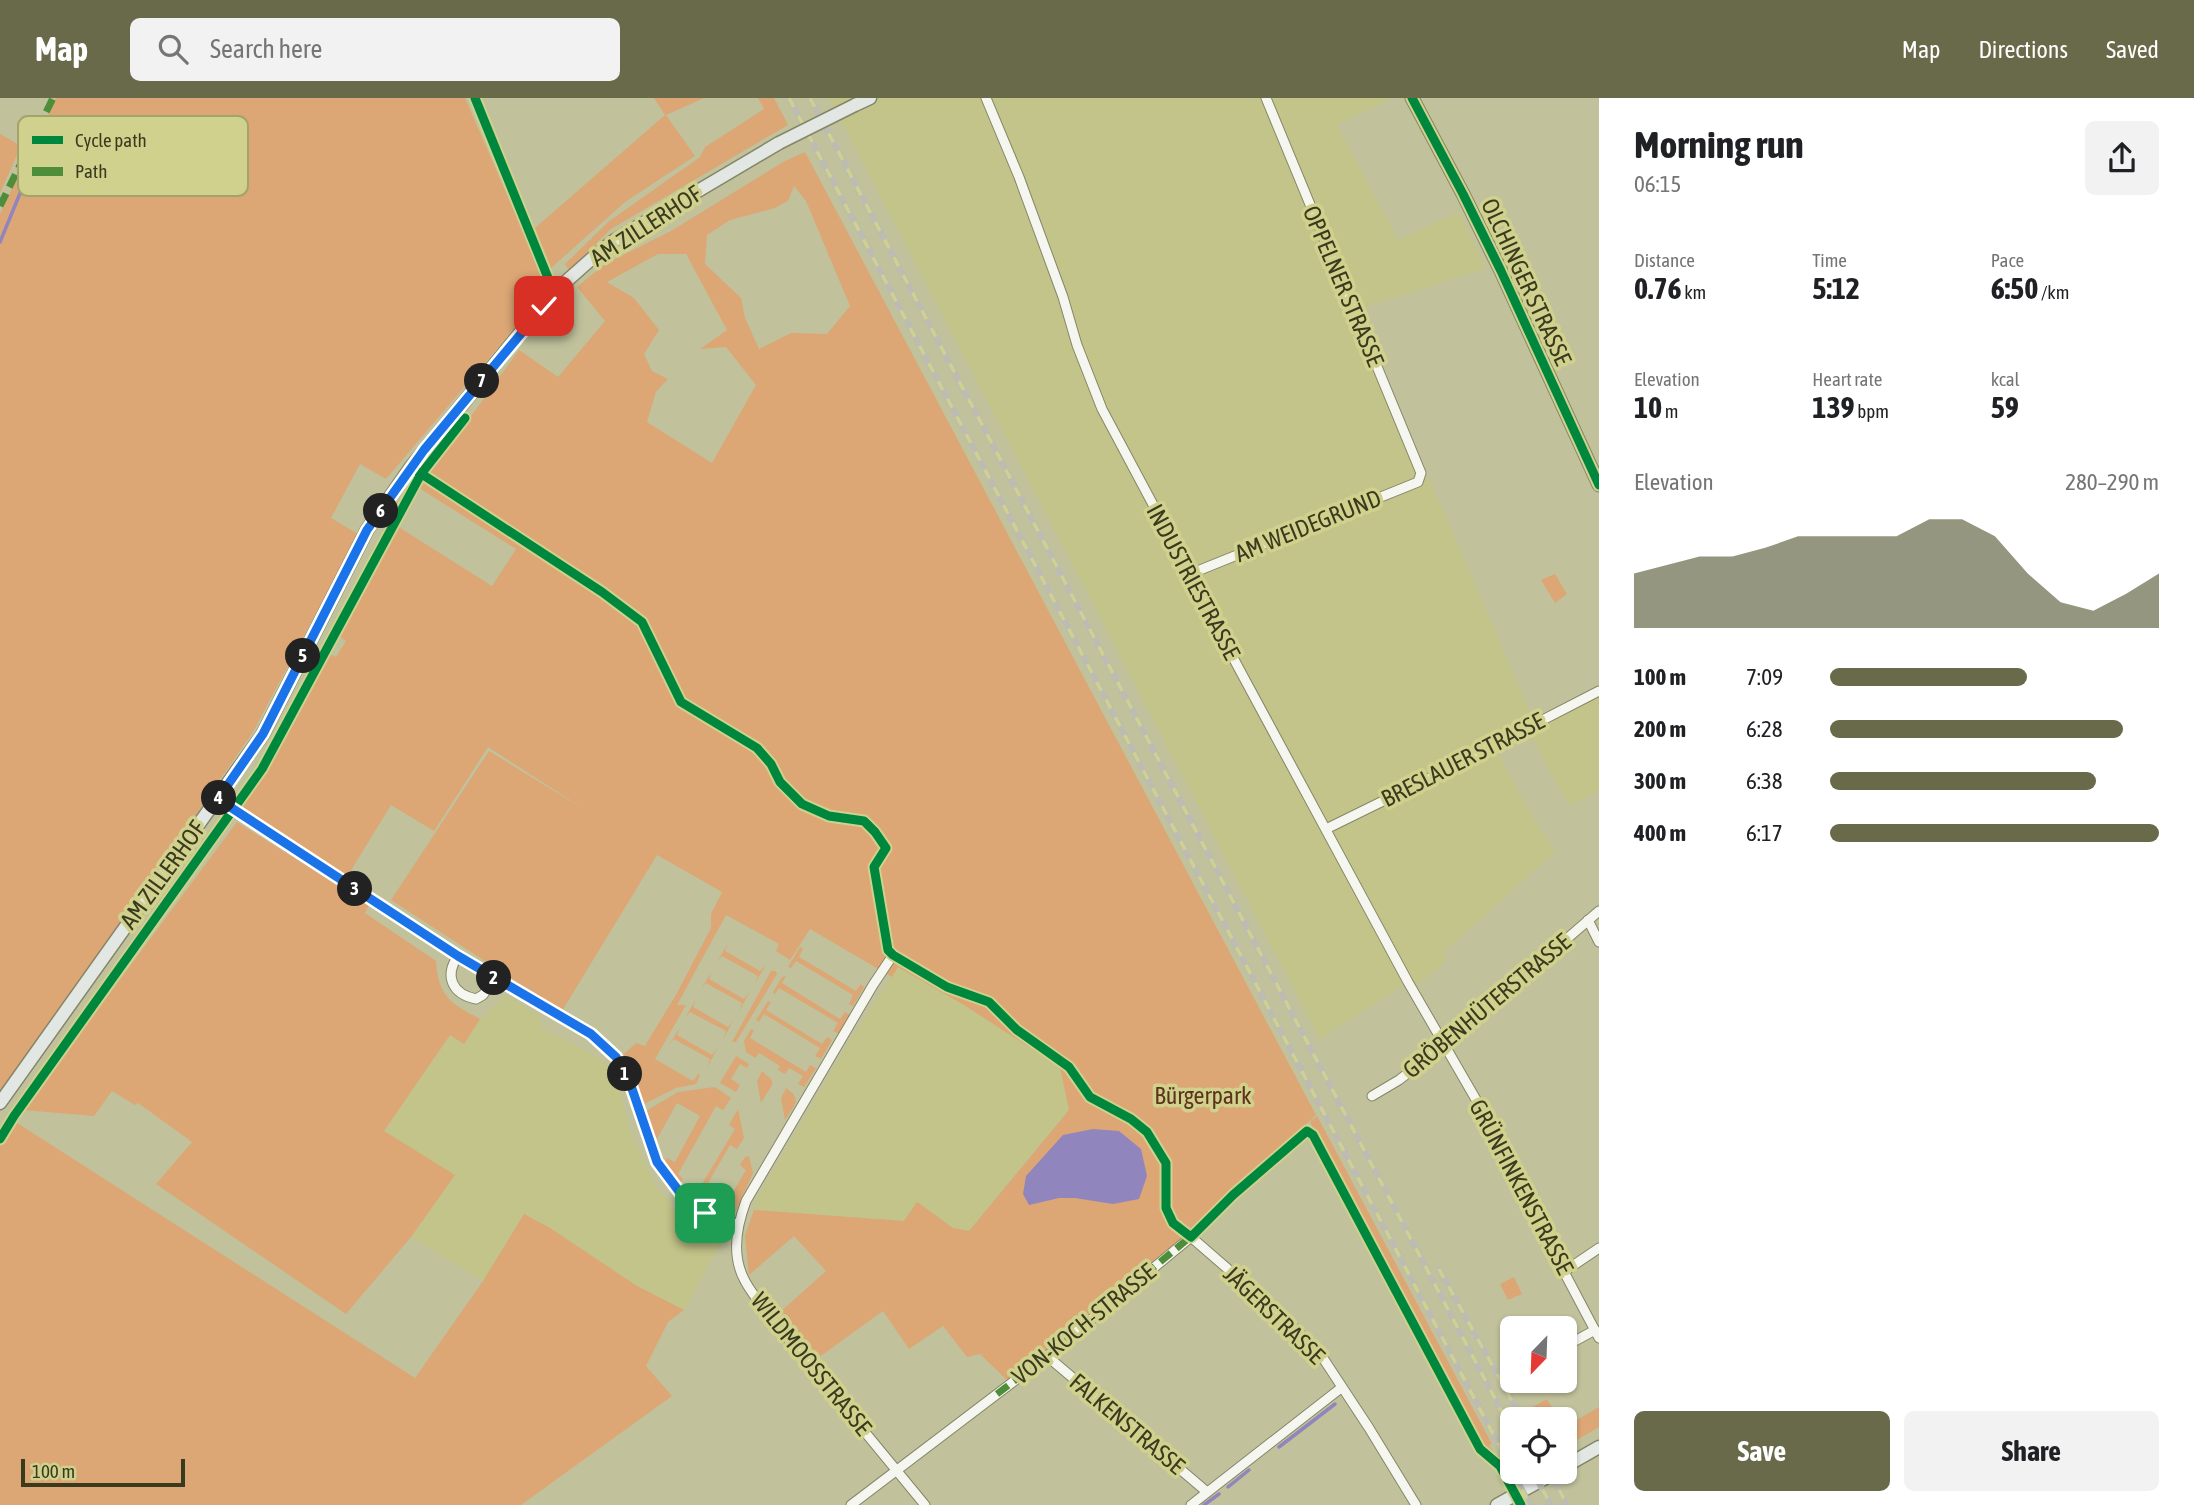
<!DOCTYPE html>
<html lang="en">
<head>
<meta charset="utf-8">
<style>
	:root { --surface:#fff; --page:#f2f2f2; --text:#202124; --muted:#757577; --accent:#696a4a }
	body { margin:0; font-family:"Asap Condensed",sans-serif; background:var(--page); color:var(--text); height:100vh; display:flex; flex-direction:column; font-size:26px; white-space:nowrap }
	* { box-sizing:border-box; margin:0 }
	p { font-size:23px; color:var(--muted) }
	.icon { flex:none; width:38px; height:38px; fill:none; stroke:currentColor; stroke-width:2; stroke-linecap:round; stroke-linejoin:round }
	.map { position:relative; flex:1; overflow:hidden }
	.details { display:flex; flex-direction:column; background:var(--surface); width:595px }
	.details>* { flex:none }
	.needle { width:46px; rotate:203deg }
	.buttons { position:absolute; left:1500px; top:1218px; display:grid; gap:14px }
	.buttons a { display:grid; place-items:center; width:77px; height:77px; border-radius:10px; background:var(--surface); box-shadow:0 2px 5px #0004; font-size:35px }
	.scale { position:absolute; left:21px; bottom:18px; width:164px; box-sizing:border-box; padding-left:7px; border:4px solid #3a3a1e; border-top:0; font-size:19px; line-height:24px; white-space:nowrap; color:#3a3a1e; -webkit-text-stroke:5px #d0d18d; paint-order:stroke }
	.pin { position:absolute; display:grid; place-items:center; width:60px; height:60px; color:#fff; margin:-30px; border-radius:14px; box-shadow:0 4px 10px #0006 }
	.km { position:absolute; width:35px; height:35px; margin:-18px; border-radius:50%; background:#222; color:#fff; font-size:19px; line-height:35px; text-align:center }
	.round { display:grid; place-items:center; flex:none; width:74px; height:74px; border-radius:10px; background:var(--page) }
	.overview { display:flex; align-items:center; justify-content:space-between; height:119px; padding:0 35px }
	h1 { font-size:38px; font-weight:700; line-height:52px }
	.metrics { display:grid; grid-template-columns:repeat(3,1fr); gap:10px; height:119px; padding:7px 35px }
	.metrics div { display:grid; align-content:center }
	.metrics b { font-size:30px; font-weight:700 }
	.metrics small { font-size:19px; font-weight:400 }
	.metrics p { font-size:19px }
	.chart { height:196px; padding:14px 35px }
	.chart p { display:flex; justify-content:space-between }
	.chart svg { width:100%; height:126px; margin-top:7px; fill:var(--accent); opacity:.7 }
	.primary-button { display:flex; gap:14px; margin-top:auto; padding:14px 35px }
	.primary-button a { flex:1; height:80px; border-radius:10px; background:var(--accent); color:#fff; font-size:28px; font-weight:700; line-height:80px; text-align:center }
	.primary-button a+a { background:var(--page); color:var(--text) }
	ul { padding:0 35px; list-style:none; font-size:23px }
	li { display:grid; grid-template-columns:112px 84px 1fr; align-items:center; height:52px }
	li i { height:18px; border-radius:9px; background:var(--accent) }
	header { display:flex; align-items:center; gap:42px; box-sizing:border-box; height:98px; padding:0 35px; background:var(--accent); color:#fff }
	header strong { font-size:33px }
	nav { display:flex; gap:38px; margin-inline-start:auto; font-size:24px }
	.search { width:490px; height:63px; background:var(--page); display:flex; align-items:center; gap:18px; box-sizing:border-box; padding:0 24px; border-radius:10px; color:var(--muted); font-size:26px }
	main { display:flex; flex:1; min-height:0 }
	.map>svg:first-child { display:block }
	.built { fill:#c3c489 }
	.green { fill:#dca675; fill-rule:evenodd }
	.water { fill:#9185be }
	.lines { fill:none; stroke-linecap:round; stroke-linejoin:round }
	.stream { stroke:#9185be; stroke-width:3.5 }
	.street-casing { stroke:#858668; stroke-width:11 }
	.secondary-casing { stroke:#858668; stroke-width:15 }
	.street { stroke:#f6f6f0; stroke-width:9 }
	.secondary { stroke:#e2e7e4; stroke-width:12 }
	.rail-casing { stroke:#bcbcb2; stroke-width:6 }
	.rail { stroke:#d0d18d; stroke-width:3.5; stroke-dasharray:10; stroke-linecap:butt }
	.secondary-bridge-casing { stroke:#858668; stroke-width:15; stroke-linecap:butt }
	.secondary-bridge { stroke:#e2e7e4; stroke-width:12 }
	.quiet { stroke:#4e8d39; stroke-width:7; stroke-dasharray:14 7; stroke-linecap:butt }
	.cycleway-casing { stroke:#d0d18d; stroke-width:13 }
	.cycleway { stroke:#00873e; stroke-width:9 }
	.route-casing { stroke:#fff; stroke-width:14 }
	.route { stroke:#1a73e8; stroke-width:9 }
	.labels { text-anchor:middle; stroke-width:7; stroke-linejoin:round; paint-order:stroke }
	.street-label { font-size:24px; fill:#3a3a1e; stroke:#d0d18d }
	.park-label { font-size:24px; fill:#5d331b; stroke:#d0d18d }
	.key { fill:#d0d18d; stroke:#a3a46c; stroke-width:2 }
	.key-label { font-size:19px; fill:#3a3a1e }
</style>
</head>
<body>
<header>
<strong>Map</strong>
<div class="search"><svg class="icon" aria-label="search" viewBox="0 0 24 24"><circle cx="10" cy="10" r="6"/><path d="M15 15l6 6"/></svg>Search here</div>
<nav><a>Map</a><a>Directions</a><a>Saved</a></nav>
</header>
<main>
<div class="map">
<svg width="1599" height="1407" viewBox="0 0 1599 1407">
	<rect width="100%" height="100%" fill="#c1c29c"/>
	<g class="built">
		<path d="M829 0H1392L1337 27 1398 142 1459 114 1486 170 1354 213 1421 375 1430 382 1535 626 1599 592V693L1569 708 1527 631 1494 647 1529 713 1555 754 1443 855 1447 862 1412 892 1407 885 1320 941Z"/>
		<path d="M898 869 964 907 1060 969 1069 1011 969 1133 953 1130 918 1104 904 1123 754 1112 759 1097 851 941Z"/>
		<path d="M507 897 539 918 542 930 596 958 618 976 623 989 621 997 630 1034 656 1089 672 1106 674 1115 698 1131 713 1129 722 1143 684 1212 637 1188 524 1116 483 1183 411 1139 455 1077 384 1034 450 937 480 921Z"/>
	</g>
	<g class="green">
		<path d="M56 0H465L548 191 386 381 360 366 331 420 358 436 253 634 0 999V116Z"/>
		<path d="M654 0H704L666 17 695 58 625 104 551 170 535 130 665 17Z"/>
		<path d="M758 0H774L788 27 611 131 569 172 565 166 608 124 700 59 705 49 764 11Z"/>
		<path d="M0 36 21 48 0 95Z"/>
		<path d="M805 54 1316 1017C1217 1110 1118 1204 1008 1283L980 1256 967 1259 943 1228 909 1251 883 1213 815 1262 778 1216 826 1173 794 1138 749 1177 745 1138 754 1112 904 1123 917 1104 953 1130 969 1133 1069 1012 1060 969 964 907 898 869 892 879 810 831 790 862 776 853 779 846 726 817 677 907H686L655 961 693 983 698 976 700 977 696 986 676 990 644 1006 641 1004 623 957 636 945 645 948 677 895 711 830V816L722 794 657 757 562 913 391 802 489 653 587 713 488 649 434 733 391 707 347 779 241 709 270 666 328 555 336 559 346 543 338 537 397 428 492 488 516 451 419 390 519 252 558 279 605 223 577 189 605 166 671 133 783 64ZM794 88 806 103 850 208 827 236 791 235 759 251 745 220 741 200 705 166 707 137 730 122 775 110 788 103ZM658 156H686L727 232 700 251 726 249 756 287 712 365 647 324 656 294 668 281 652 273 644 256 659 232 634 200 607 184Z"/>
		<path d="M1555 476 1567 496 1555 505 1541 482Z"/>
		<path d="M237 724 369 807 365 815 436 863C438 898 451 906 480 921L464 946 450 937 384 1033 455 1077 411 1139 346 1216 156 1086 192 1044 138 1005 135 1007 112 993 94 1018 23 1012Z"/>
		<path d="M728 845 725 853 760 873 766 867 755 885 758 878 722 858 717 864Z"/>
		<path d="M800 849 803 851 799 859 856 893 861 886 864 889 853 908 849 906 853 897 796 863 791 870 788 869Z"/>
		<path d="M712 873 709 881 744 901 750 894 739 913 742 905 706 885 701 891Z"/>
		<path d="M771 873H776L777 876 736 944H732Z"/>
		<path d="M786 878 782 885 840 921 845 914 850 917 839 936 833 933 838 925 779 890 774 897 773 894 782 879Z"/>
		<path d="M696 901 693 909 728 929 733 923 723 941 726 933 690 914 685 920Z"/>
		<path d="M768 903 771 904 766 912 822 946 827 939 832 942 821 961 815 958 820 950 764 916 759 924 756 922Z"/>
		<path d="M680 929 677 937 712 957 718 950 707 969 710 961 674 941 669 947Z"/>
		<path d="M751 931 754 932 750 940 806 974 810 967 816 970 804 989 798 986 803 978 789 970 785 976 778 972 780 968 759 955 755 960 746 954 744 943Z"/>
		<path d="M736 958 749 966 747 970 740 966 731 981 740 987 736 994 720 985Z"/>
		<path d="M762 973 772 982V987L761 1005 757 983Z"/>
		<path d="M715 989 731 1000 723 1012 716 1008 678 1076 683 1081 677 1087 663 1067 667 1060 675 1064 700 1018 677 1005 653 1048 660 1055 657 1060 644 1018 646 1013 678 994Z"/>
		<path d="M786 990C803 1001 794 1008 785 1022L781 1000Z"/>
		<path d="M738 1011 744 1040 737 1051 730 1047 701 1097 707 1102 705 1107 701 1108 686 1097 692 1088 699 1091 735 1031 729 1027Z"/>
		<path d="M1317 1018 1492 1346 1489 1347C1493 1355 1498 1359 1502 1366L1484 1353 1310 1024Z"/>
		<path d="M14 1023 415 1280 483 1183 524 1116 550 1130 637 1188 684 1212 668 1224 646 1268 672 1298 521 1407H0V1046Z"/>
		<path d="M749 1058 753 1075 734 1117 727 1121 712 1115 717 1108 723 1111 746 1072 740 1067 745 1059Z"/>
		<path d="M1514 1179 1522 1196 1508 1202 1500 1186Z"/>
		<path d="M1547 1301 1559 1321H1532L1527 1312Z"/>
		<path d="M1599 1309V1329L1565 1349V1329Z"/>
	</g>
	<path class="water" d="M1093 1031 1119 1033 1141 1051 1147 1078 1139 1101 1113 1106 1075 1100H1059L1029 1107 1023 1096 1026 1078 1063 1037Z"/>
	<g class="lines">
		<g class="stream">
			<path d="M0 144 37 54"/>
			<path d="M1279 1349 1335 1306"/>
			<path d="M1228 1389 1249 1372"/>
			<path d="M1204 1407 1219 1396"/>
		</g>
		<g class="street-casing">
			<g id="street">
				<path d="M475 0 553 195"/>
				<path d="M986 0 1019 79 1063 199 1077 247 1102 311 1190 476 1237 567 1408 884 1478 1005 1517 1085 1599 1240"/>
				<path d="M1190 476 1418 384 1421 375 1266 0"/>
				<path d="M218 701C306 760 394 818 484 874 527 901 577 920 613 956 634 978 638 1012 647 1039 658 1073 683 1107 717 1121 723 1124 731 1125 738 1126"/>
				<path d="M1326 731 1436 677 1599 593"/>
				<path d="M1588 822 1599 844"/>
				<path d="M893 857 873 887 746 1103C737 1127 731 1156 744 1181 749 1192 759 1203 766 1214L925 1407"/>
				<path d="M458 858C444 878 452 896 476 901L483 897 494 881"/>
				<path d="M1372 998 1399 982 1443 948 1599 813"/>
				<path d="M1191 1139 1282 1218 1319 1254 1369 1330 1416 1407"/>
				<path d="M1565 1173 1599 1150"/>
				<path d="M1564 1249 1595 1232"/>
				<path d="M1047 1258 1207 1394"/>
				<path d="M851 1407 1047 1258 1191 1139 1233 1097 1307 1033"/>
				<path d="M1191 1407 1341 1290"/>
			</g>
		</g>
		<g class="secondary-casing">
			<g id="secondary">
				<path d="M1412 0 1463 96 1501 173 1599 387"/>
				<path d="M855 7 870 0"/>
				<path d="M0 1005 263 636 367 432 411 369 553 195 597 156 615 142 779 45"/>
				<path d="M1564 1369 1599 1349"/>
				<path d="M1497 1407 1556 1374"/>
			</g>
		</g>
		<use href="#street" class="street"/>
		<use href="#secondary" class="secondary"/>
		<g class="rail-casing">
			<g id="rail">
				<path d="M789 0 1512 1372"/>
				<path d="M810 0 1512 1333"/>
				<path d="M1439 1171 1522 1321"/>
				<path d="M1513 1374 1530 1407"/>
				<path d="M1533 1374 1551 1407"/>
				<path d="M1550 1374 1567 1407"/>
			</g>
		</g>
		<use href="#rail" class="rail"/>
		<g class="secondary-bridge-casing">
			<path id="secondary-bridge" d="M779 45 855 7"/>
		</g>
		<use href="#secondary-bridge" class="secondary-bridge"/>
		<g class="quiet">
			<path d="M0 108 53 0"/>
			<path d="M997 1296 1047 1258 1195 1135"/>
		</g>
		<g class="cycleway-casing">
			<g id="cycleway">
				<path d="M475 0 557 202 555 204"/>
				<path d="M1412 0 1463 96 1501 173 1599 387"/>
				<path d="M553 195 411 369 602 494 642 524 681 604 757 650 771 666 780 684 802 706 829 718 864 723 875 734 886 750 874 769 888 852 893 857 947 889 989 904 1017 932 1069 969 1090 999 1131 1021 1147 1034 1166 1065V1110L1173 1125 1191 1139 1233 1097 1307 1033 1313 1037 1480 1351 1500 1368 1521 1407"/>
				<path d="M0 1041 14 1018 262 671 421 376 465 320"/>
			</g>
		</g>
		<use href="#cycleway" class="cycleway"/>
	</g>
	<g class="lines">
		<g class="route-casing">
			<path id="route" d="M544 208 424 352 367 432 263 636 218 701 458 858 591 936 616 959 629 982 657 1064 681 1096 705 1115"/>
		</g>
		<use href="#route" class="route"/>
	</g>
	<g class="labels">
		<g class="street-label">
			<text transform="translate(646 128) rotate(-33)" y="8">AM ZILLERHOF</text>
			<text transform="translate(1526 184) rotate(65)" y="8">OLCHINGER STRASSE</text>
			<text transform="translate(1343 188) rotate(67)" y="8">OPPELNER STRASSE</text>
			<text transform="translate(1308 428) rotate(-22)" y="8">AM WEIDEGRUND</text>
			<text transform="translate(1193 484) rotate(62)" y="8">INDUSTRIESTRASSE</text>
			<text transform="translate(1463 662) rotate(-27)" y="8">BRESLAUER STRASSE</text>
			<text transform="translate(163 777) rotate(-54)" y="8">AM ZILLERHOF</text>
			<text transform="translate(1487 908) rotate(-40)" y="8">GRÖBENHÜTERSTRASSE</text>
			<text transform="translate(1521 1089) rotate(62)" y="8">GRÜNFINKENSTRASSE</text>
			<text transform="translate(1274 1217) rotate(44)" y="8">JÄGERSTRASSE</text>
			<text transform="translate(1084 1226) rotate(-39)" y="8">VON-KOCH-STRASSE</text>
			<text transform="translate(811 1266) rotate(51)" y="8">WILDMOOSSTRASSE</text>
			<text transform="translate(1127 1326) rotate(40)" y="8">FALKENSTRASSE</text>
		</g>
		<g class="park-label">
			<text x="1203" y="1006">Bürgerpark</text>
		</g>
	</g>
	<rect x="18" y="18" width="230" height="80" rx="10" class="key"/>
	<rect x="32" y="38" width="31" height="8" fill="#00873e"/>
	<rect x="32" y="69" width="31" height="9" fill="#4e8d39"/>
	<g class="key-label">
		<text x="75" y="49">Cycle path</text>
		<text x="75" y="80">Path</text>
	</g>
</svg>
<div class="buttons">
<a><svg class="needle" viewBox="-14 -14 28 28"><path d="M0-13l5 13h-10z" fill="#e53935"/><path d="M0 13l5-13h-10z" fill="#757577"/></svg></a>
<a><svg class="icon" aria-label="locate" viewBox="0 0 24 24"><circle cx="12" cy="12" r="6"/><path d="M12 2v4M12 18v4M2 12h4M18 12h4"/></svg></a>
</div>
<div class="scale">100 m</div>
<div class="pin" style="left:705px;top:1115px;background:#1e9e55"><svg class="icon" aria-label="arrive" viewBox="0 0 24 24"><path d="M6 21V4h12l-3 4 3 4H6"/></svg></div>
<div class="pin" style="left:544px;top:208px;background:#d93025"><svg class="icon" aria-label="check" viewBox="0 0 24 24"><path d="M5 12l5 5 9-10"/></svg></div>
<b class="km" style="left:625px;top:976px">1</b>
<b class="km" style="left:494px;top:880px">2</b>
<b class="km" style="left:355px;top:791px">3</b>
<b class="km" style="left:219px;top:700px">4</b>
<b class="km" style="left:303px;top:558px">5</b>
<b class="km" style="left:381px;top:413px">6</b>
<b class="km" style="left:482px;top:283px">7</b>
</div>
<section class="details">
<div class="overview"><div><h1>Morning run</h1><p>06:15</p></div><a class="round"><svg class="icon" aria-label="share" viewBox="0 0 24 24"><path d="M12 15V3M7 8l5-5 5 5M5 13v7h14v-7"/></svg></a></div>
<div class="metrics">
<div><p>Distance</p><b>0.76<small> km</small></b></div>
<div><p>Time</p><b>5:12</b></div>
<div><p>Pace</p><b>6:50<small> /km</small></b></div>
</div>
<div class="metrics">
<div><p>Elevation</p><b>10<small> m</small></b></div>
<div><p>Heart rate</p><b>139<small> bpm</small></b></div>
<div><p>kcal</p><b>59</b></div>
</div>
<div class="chart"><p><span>Elevation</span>280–290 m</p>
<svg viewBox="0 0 160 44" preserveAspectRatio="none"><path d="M0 44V25L10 22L20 19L30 19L40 16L50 12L60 12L70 12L80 12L90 6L100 6L110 12L120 25L130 35L140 38L150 32L160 25V44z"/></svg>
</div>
<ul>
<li><b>100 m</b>7:09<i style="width:60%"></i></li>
<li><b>200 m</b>6:28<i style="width:89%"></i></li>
<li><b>300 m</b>6:38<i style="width:81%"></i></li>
<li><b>400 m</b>6:17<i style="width:100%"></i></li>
</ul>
<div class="primary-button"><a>Save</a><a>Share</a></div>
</section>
</main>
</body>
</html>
